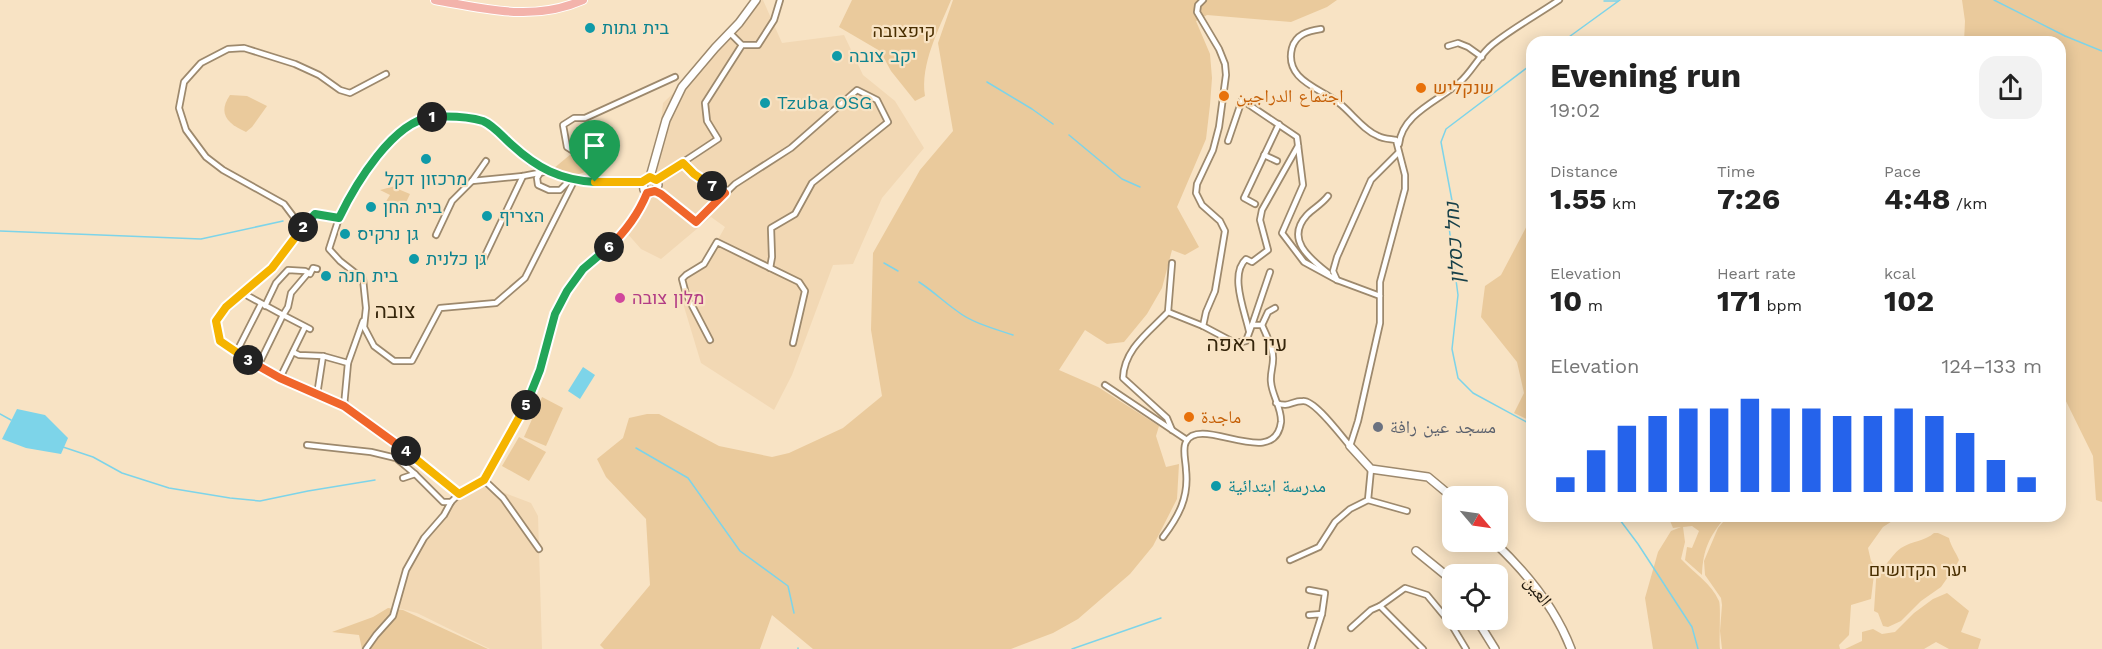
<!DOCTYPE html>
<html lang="en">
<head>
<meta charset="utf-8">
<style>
	:root { --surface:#fff; --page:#f2f2f2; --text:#222; --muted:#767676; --accent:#2563eb }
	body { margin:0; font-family:"Work Sans","Noto Naskh Arabic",Heebo,sans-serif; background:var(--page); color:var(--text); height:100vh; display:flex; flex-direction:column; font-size:22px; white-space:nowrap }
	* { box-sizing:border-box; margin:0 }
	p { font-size:20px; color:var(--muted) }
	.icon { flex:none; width:33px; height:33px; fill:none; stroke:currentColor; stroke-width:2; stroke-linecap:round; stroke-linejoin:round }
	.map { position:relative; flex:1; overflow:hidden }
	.drawer { position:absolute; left:1526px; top:36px; width:540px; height:486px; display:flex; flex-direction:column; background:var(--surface); border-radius:18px; box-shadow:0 3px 15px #0003 }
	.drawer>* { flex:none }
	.needle { width:39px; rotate:119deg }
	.controls { position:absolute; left:1442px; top:486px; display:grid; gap:12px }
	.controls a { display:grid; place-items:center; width:66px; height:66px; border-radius:12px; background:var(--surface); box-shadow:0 3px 15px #0003; font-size:30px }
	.pin { position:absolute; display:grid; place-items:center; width:51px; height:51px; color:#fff; margin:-62px -26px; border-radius:50% 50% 50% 0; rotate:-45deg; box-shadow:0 0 6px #0007 }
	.pin .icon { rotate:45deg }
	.km { position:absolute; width:30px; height:30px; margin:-15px; border-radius:50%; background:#222; color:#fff; font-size:16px; line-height:30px; text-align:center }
	.round { display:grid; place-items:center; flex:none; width:63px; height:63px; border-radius:18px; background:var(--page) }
	.summary { display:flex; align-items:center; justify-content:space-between; height:102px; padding:0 24px }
	h1 { font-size:33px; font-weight:700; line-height:45px }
	.stats { display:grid; grid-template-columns:repeat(3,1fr); gap:9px; height:102px; padding:6px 24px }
	.stats div { display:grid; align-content:center }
	.stats b { font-size:30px; font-weight:700 }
	.stats small { font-size:16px; font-weight:400 }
	.stats p { font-size:16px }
	.chart { height:168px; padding:12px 24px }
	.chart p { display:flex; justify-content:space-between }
	.chart svg { width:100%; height:108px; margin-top:6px; stroke:var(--accent); stroke-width:6 }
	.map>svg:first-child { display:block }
	.built { fill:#f2d8b4 }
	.green { fill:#eaca9c }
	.water { fill:#7dd4e9 }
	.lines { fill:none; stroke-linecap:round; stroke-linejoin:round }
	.stream { stroke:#7dd4e9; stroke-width:1.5 }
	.street-casing { stroke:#9d896d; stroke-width:8 }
	.secondary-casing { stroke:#9d896d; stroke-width:10 }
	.primary-casing { stroke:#fff; stroke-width:10 }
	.street { stroke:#fff; stroke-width:4.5 }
	.secondary { stroke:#fff; stroke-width:7 }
	.primary { stroke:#f3b3ab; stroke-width:8 }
	.split-1-casing { stroke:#fff; stroke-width:12 }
	.split-2-casing { stroke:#fff; stroke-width:12 }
	.split-3-casing { stroke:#fff; stroke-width:12 }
	.split-4-casing { stroke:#fff; stroke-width:12 }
	.split-5-casing { stroke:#fff; stroke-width:12 }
	.split-6-casing { stroke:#fff; stroke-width:12 }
	.split-7-casing { stroke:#fff; stroke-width:12 }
	.split-8-casing { stroke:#fff; stroke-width:12 }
	.split-1 { stroke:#22a559; stroke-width:8 }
	.split-2 { stroke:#22a559; stroke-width:8 }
	.split-3 { stroke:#f5b400; stroke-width:8 }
	.split-4 { stroke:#f0652b; stroke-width:8 }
	.split-5 { stroke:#f5b400; stroke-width:8 }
	.split-6 { stroke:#22a559; stroke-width:8 }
	.split-7 { stroke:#f0652b; stroke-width:8 }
	.split-8 { stroke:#f5b400; stroke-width:8 }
	.culture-dot { fill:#0f9aa8; stroke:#f8e3c4; stroke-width:2 }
	.food-dot { fill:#e8710a; stroke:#f8e3c4; stroke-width:2 }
	.hotel-dot { fill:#d1479c; stroke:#f8e3c4; stroke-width:2 }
	.worship-dot { fill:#6b7280; stroke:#f8e3c4; stroke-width:2 }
	.labels { text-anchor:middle; stroke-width:4.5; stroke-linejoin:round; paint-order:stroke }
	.culture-label { font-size:18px; fill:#0d838f; stroke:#f8e3c4; text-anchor:start }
	.park-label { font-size:18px; fill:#492e00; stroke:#f8e3c4 }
	.food-label { font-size:18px; fill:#c56008; stroke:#f8e3c4; text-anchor:start }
	.hotel-label { font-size:18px; fill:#b23c85; stroke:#f8e3c4; text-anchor:start }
	.worship-label { font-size:18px; fill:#5b616d; stroke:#f8e3c4; text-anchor:start }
	.street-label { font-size:18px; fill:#1f180d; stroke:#f8e3c4 }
	.water-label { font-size:20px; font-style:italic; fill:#163f48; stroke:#f8e3c4 }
	.quarter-label { font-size:21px; fill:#36260c; stroke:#f8e3c4 }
</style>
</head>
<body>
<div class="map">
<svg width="2102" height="649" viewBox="0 0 2102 649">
	<rect width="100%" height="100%" fill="#f8e3c4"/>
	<g class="built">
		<path d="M760 0H763L782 43 844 35 863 75 895 101 924 148 882 198 853 264 833 265 792 375 774 410 701 363 682 300 686 294V277L704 264 725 227 711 217 661 259 641 249 626 232 638 213 650 181 659 142 663 103 742 27Z"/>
		<path d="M484 485 531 503 538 516 542 649H490L417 613 394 607 398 590 420 550 424 538 459 495Z"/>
	</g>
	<g class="green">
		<path d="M852 0H951C939 29 920 64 925 96L915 101 891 71 880 51 839 27Z"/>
		<path d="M953 0H1337L1327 7 1291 22 1207 15 1196 21 1210 54 1212 78 1210 105 1206 139 1177 207 1199 247 1185 255 1172 250 1162 288 1147 314 1124 342 1107 344 1085 330 1059 370 1098 387 1159 426 1156 436 1166 467 1179 464 1177 499 1153 546 1130 574 1078 619 1053 633 1011 649H813L772 615 760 649H604L600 645 650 585 646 519 606 477 597 459 623 438 629 418 647 414H659L719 446 772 457 789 453 843 428 882 396 871 330 873 253 920 170 953 131 938 43Z"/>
		<path d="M1962 0H2102V502L2096 500 2093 456 2060 389V42H1964L1965 21Z"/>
		<path d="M230 95 247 96 267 106 252 127 246 132C228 124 217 114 230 95Z"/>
		<path d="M571 154 587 166 585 172 573 176 553 169Z"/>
		<path d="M399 185 398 189 410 194 402 211 385 203 390 195 380 190Z"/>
		<path d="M1531 218V421L1514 413 1524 393 1517 362 1481 317 1485 286 1501 275Z"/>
		<path d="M542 397 563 408 546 446 524 437Z"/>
		<path d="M519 437 546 452 529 481 502 466Z"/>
		<path d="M1668 516H1726C1709 537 1703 549 1702 575L1685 560 1687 547 1692 548 1699 531 1692 526 1683 527 1685 542 1681 559C1694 573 1711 583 1719 601 1721 606 1719 640 1720 649H1653L1645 598 1658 552 1671 531 1681 527 1673 528Z"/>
		<path d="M1728 516H1900L1883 527 1868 548 1871 561 1875 566 1871 599 1851 605 1849 635 1839 645 1840 649H1722L1720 631 1722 605 1721 598 1705 575 1704 561 1718 528Z"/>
		<path d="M1934 533H1938L1949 538C1951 547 1956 552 1959 560L1957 564 1941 587 1921 601 1901 621 1888 627 1883 626 1878 613 1874 611 1877 565 1884 567C1889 561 1895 552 1901 548 1912 541 1925 541 1934 533Z"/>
		<path d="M1947 593 1969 611 1961 632 1981 639 1978 649H1949L1936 642 1924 649H1845L1862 641V632L1873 629 1882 634 1895 632 1914 613 1933 599Z"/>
		<path d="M388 608 403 610 488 649H362L359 635 332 632 373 617Z"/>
	</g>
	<g class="water">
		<path d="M583 367 595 375 580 399 568 391Z"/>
		<path d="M17 409 45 415 68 438 61 454 26 448 2 439Z"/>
	</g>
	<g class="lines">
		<g class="stream">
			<path d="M1994 0 2065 36 2102 51"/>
			<path d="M1604 1H1618"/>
			<path d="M1562 42 1620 0"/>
			<path d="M1532 64 1446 129 1441 142 1453 206 1449 227 1458 295 1452 349 1458 378 1473 393 1532 425"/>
			<path d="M987 82 1032 109 1053 124"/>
			<path d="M1069 135 1122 179 1140 187"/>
			<path d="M0 231 201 239 283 221"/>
			<path d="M884 263 898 271"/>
			<path d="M919 282C933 291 944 302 957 311 972 323 995 329 1013 335"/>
			<path d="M0 414 11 420"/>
			<path d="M63 447 93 457 122 473 169 488 230 498 260 501 308 491 375 480"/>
			<path d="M636 448 688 478 740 551 788 586 794 613"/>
			<path d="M1617 516 1638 544 1692 627 1698 649"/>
			<path d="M798 648V649"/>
			<path d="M1072 649 1161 618"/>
		</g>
		<g class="street-casing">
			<g id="street">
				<path d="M1203 0 1198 5 1197 12 1219 49 1225 64 1226 75 1219 127 1213 150 1197 184 1196 193 1202 205 1220 221 1225 231 1215 291 1206 312 1203 326"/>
				<path d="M730 33 742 45"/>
				<path d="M1448 46 1458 43 1468 47 1482 57"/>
				<path d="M1228 141 1242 100 1297 137 1303 185 1282 233 1304 262 1337 280 1380 296"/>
				<path d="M1399 144C1402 114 1438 101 1459 83 1472 72 1479 55 1493 44 1513 28 1537 15 1559 0"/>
				<path d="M1264 155 1277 161"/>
				<path d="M683 163 694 174 725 193"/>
				<path d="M540 173 537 178 538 185 549 190H560L570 180"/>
				<path d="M656 180 718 139 707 121 705 103 742 45H758L774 20 780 0"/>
				<path d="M472 181 523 176 549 171"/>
				<path d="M574 181 525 278 496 303 440 308 412 361H394L374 346 364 327 366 308 363 279 340 261 329 249 339 218 362 177 385 145 420 119 458 116 485 122 530 162 574 181 643 182"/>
				<path d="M595 182 588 160 567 147 563 125 574 118H585L675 77"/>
				<path d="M655 191 696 222 735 184 791 148 857 90 877 100 888 122 812 183 795 214 771 228 772 257 770 268"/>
				<path d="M1255 204 1244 198 1279 124"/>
				<path d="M339 218 315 214C299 231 287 253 271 270 253 288 231 301 216 321L220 341 258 366 344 406 431 470 459 494"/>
				<path d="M302 228 284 204 223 170 206 157 186 130 179 108 184 82 201 63 228 49 244 48 295 64 319 75 340 90 350 93 386 74"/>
				<path d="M436 235 452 201 472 181 486 161"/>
				<path d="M483 260 523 176"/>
				<path d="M1328 273C1309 258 1285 239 1307 215 1314 208 1322 204 1328 196"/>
				<path d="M1337 280 1333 271 1337 257 1371 180 1398 153"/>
				<path d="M248 296 283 315 288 307 291 293 308 273"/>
				<path d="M265 306 276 283 288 270 305 271 310 274 313 268 317 269"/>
				<path d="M1168 312 1203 326 1235 343 1246 341 1252 325H1262"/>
				<path d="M1252 325 1270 272"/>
				<path d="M1249 331C1245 312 1229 274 1246 259L1252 262 1268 250 1260 220 1262 210 1298 146"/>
				<path d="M710 340 686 294 682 279 686 275 704 264 717 242 799 282 805 291 793 343"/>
				<path d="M293 352 299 355 323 356 348 363"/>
				<path d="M236 353 261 304"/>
				<path d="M258 366 283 315 310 329"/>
				<path d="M280 378 305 327"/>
				<path d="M1105 385 1187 440"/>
				<path d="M317 395 323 356"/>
				<path d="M1276 403C1290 408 1290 401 1303 401 1315 400 1341 436 1350 446L1358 421 1380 323V282L1405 189V175L1396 140C1391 139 1383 139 1378 136 1363 130 1352 113 1339 103 1320 88 1284 80 1292 48 1296 34 1308 31 1321 29"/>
				<path d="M344 406 348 363 363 321"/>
				<path d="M1172 430 1167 418 1123 378C1124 349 1149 332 1168 312L1172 263"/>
				<path d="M307 445 371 452 396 458 415 474"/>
				<path d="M403 478 415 474 443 502H451"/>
				<path d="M484 480 503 498 539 549"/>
				<path d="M1368 500 1407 511"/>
				<path d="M1163 537C1179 516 1189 497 1186 470 1186 462 1182 449 1186 442 1200 414 1275 471 1281 422 1282 408 1272 396 1271 382 1270 374 1273 367 1273 360 1274 348 1266 335 1262 325L1268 312 1275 308"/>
				<path d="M1290 560 1319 547 1335 522 1350 509 1368 500 1371 469"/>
				<path d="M1309 590 1325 593 1322 614"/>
				<path d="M1309 615 1322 614 1311 649"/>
				<path d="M1351 628 1371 610 1380 606"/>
				<path d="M366 649 376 635 393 616 406 570 424 538 444 515 451 502 459 494 484 480 530 398 555 314 567 291 583 269 622 235 638 214 647 193"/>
				<path d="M1423 649 1380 606 1405 588 1427 595 1451 624 1466 649"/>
			</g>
		</g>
		<g class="secondary-casing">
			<g id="secondary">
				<path d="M650 177 656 180 658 185 656 189 651 193 644 190 643 182 650 177 666 120 682 87 715 48 739 23 756 0"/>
				<path d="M1350 446 1371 469 1428 477 1452 497"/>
				<path d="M1494 542C1526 572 1555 607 1571 649"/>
				<path d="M1416 551 1448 577 1452 583"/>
				<path d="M1477 620 1495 649"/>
			</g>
		</g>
		<g class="primary-casing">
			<path id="primary" d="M435 0C487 9 533 22 583 0"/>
		</g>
		<use href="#street" class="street"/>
		<use href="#secondary" class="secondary"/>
		<use href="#primary" class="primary"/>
	</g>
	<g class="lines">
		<g class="split-1-casing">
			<path id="split-1" d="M432 117C449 116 466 116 483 121 493 125 503 137 512 145 537 168 560 180 595 182"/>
		</g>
		<g class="split-2-casing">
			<path id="split-2" d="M303 227 315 214 339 218C355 185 393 121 432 117"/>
		</g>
		<g class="split-3-casing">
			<path id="split-3" d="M248 360 220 341 216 321 226 307 272 268 303 227"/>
		</g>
		<g class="split-4-casing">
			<path id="split-4" d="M248 360 280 378 344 406 406 451"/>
		</g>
		<g class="split-5-casing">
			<path id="split-5" d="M406 451 459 494 484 480 526 405"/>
		</g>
		<g class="split-6-casing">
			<path id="split-6" d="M526 405 540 370 555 314 567 291 583 269 609 247"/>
		</g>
		<g class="split-7-casing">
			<path id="split-7" d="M609 247C626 231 638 215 647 193L655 191 661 194 696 222 725 193 712 186"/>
		</g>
		<g class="split-8-casing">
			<path id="split-8" d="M595 182H642L650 177 656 180 683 163 694 174 712 186"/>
		</g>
		<use href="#split-1" class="split-1"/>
		<use href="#split-2" class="split-2"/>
		<use href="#split-3" class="split-3"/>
		<use href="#split-4" class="split-4"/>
		<use href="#split-5" class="split-5"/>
		<use href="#split-6" class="split-6"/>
		<use href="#split-7" class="split-7"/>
		<use href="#split-8" class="split-8"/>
	</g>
	<g class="culture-dot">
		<circle cx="590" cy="28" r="6"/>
		<circle cx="837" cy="56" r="6"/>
		<circle cx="765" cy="103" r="6"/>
		<circle cx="426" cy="159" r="6"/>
		<circle cx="371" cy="207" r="6"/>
		<circle cx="487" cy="216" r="6"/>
		<circle cx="345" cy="234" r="6"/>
		<circle cx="414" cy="259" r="6"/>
		<circle cx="326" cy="276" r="6"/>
		<circle cx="1216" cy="486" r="6"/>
	</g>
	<g class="food-dot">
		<circle cx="1421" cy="88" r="6"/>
		<circle cx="1224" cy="96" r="6"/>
		<circle cx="1189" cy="417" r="6"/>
	</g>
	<circle class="hotel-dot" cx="620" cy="298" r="6"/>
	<circle class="worship-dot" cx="1378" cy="427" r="6"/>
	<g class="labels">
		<g class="culture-label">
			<text x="602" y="34">בית גתות</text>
			<text x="849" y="62">יקב צובה</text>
			<text x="777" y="109">Tzuba OSG</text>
			<text x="426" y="185" text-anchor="middle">מרכזון דקל</text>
			<text x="383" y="213">בית החן</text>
			<text x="499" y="222">הצריף</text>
			<text x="357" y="240">גן נרקיס</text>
			<text x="426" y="265">גן כלנית</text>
			<text x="338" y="282">בית חנה</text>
			<text x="1228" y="492">مدرسة ابتدائية</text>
		</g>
		<g class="park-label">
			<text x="904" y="37">קיפצובה</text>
			<text x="1918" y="576">יער הקדושים</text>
		</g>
		<g class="food-label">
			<text x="1433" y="94">שנקליש</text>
			<text x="1236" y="102">اجتماع الدراجين</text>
			<text x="1201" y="423">ماجدة</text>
		</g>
		<g class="hotel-label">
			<text x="632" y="304">מלון צובה</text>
		</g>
		<g class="worship-label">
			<text x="1390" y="433">مسجد عين رافة</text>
		</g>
		<g class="street-label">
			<text transform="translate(1538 591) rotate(53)" y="6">العين</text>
		</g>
		<g class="water-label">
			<text transform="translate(1454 243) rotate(-94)" y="7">נחל כסלון</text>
		</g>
		<g class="quarter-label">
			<text x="395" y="318">צובה</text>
			<text x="1247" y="351">עין ראפה</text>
		</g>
	</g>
</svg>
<div class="controls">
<a><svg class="needle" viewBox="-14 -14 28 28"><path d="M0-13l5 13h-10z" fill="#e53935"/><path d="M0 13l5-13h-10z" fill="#767676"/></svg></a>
<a><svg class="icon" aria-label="locate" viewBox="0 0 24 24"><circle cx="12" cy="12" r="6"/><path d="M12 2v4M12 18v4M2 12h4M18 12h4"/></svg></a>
</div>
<div class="pin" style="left:595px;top:182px;background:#1e9e55"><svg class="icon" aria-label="arrive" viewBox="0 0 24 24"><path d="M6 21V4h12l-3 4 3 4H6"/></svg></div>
<b class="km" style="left:432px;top:117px">1</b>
<b class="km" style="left:303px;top:227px">2</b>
<b class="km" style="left:248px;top:360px">3</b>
<b class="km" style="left:406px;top:451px">4</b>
<b class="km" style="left:526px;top:405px">5</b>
<b class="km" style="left:609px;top:247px">6</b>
<b class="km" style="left:712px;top:186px">7</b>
<section class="drawer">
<div class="summary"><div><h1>Evening run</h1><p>19:02</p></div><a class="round"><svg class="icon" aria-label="share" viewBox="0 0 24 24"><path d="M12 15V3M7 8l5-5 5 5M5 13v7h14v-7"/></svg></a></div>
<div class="stats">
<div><p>Distance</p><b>1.55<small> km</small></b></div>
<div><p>Time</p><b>7:26</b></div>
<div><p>Pace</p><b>4:48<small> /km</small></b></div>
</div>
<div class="stats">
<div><p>Elevation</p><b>10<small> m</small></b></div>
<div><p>Heart rate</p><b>171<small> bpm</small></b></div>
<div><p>kcal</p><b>102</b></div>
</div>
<div class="chart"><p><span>Elevation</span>124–133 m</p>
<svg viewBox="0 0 160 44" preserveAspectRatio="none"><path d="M5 44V38M15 44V27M25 44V17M35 44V13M45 44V10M55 44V10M65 44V6M75 44V10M85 44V10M95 44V13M105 44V13M115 44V10M125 44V13M135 44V20M145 44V31M155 44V38"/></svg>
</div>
</section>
</div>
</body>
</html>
